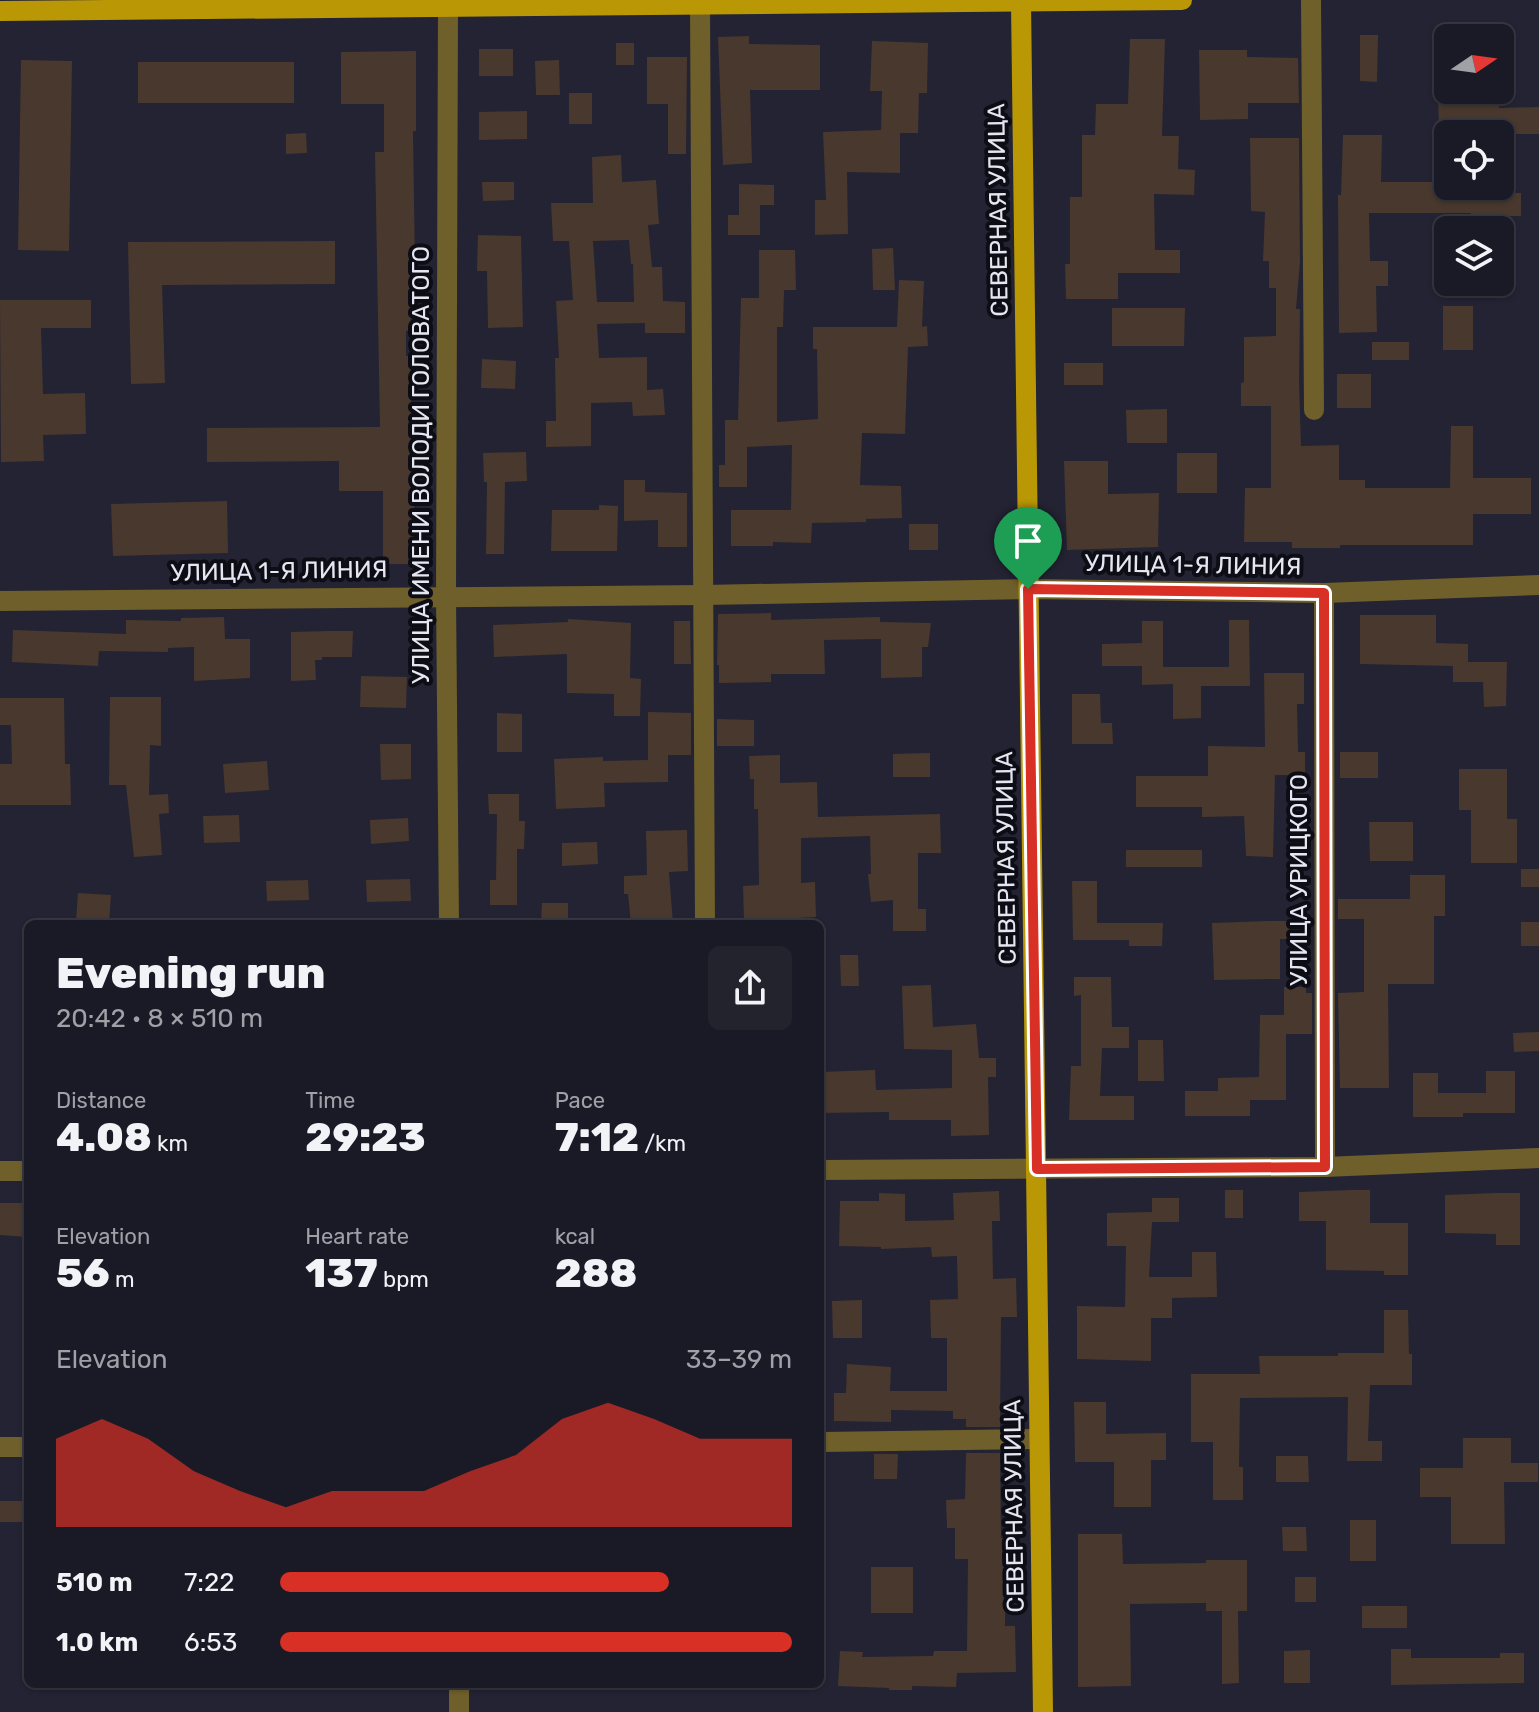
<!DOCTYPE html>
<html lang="en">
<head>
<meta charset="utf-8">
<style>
	:root { --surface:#1a1a26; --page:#23232e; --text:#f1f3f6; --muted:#9fa1a7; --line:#383843; --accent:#d93025 }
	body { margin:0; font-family:Rubik,sans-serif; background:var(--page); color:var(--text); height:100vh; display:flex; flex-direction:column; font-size:30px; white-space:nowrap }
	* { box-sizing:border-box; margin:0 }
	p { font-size:26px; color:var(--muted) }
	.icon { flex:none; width:44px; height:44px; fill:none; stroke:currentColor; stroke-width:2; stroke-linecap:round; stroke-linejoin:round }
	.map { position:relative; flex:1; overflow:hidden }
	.details { position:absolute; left:24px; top:920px; width:800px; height:768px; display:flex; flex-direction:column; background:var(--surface); border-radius:12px; box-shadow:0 2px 6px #0004,0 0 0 2px var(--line) }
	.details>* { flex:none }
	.needle { width:52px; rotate:77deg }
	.buttons { position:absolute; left:1434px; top:24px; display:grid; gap:16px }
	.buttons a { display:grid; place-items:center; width:80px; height:80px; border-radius:12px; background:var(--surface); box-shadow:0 2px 6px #0004,0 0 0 2px var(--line); font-size:40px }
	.pin { position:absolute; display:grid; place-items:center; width:68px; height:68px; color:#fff; margin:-82px -34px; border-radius:50% 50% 50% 0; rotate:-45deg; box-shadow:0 0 8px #0007 }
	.pin .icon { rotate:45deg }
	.round { display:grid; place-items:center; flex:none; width:84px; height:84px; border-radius:12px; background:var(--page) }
	.head { display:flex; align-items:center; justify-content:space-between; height:136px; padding:0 32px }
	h1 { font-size:44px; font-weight:800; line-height:60px }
	.figures { display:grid; grid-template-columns:repeat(3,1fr); gap:12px; height:136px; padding:8px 32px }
	.figures div { display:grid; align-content:center }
	.figures b { font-size:40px; font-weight:800 }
	.figures small { font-size:22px; font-weight:400 }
	.figures p { font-size:22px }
	.chart { height:224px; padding:16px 32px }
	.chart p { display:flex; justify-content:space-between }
	.chart svg { width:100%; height:144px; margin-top:8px; fill:var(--accent); opacity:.7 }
	ul { padding:0 32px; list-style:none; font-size:26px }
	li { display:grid; grid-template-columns:128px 96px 1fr; align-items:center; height:60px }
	li i { height:20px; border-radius:10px; background:var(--accent) }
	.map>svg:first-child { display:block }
	.building { fill:#49382d; fill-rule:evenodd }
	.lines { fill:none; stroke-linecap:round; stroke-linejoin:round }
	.minor { stroke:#6f5f2b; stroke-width:20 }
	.major { stroke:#ba9805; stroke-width:20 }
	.route-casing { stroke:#fff; stroke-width:16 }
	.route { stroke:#d93025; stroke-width:10 }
	.labels { text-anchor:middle; stroke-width:8; stroke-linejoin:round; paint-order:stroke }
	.street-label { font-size:24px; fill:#e6e6f2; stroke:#0d0d15 }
</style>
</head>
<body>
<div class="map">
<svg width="1539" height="1712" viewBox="0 0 1539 1712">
	<rect width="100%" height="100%" fill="#232333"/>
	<g class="building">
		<path d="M1360 35H1378L1377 82 1360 81Z"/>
		<path d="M749 36V44L820 45V90H750L752 163 723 165 718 37Z"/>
		<path d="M1130 39H1165L1162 136H1179L1178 169 1195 170 1194 195 1154 194 1155 250H1180V273H1118V299H1066L1065 264H1070V197H1082V135H1095L1096 104H1128Z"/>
		<path d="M872 41 928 43 927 93H919L918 133H900V173L847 172 848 234 815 235V200H826L823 132 881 130 882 91H870Z"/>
		<rect x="616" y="43" width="18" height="22"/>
		<rect x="479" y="49" width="34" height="27"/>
		<path d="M1199 50H1247V57L1298 58 1299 103H1248V119L1200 120Z"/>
		<path d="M416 51V131H413L415 270H410L411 330 406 331V356H411V427H414V564H383V491H339V461L207 462V428L380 427 375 152H384V104H341V52Z"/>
		<path d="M647 57H687L686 154H668V104H647Z"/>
		<path d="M21 60 72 61 69 251 18 250Z"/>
		<path d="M559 60 560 95H536L535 61Z"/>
		<rect x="138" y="62" width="156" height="41"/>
		<path d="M1438 90H1499V108L1539 107V134H1439Z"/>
		<rect x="569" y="93" width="23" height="31"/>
		<path d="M527 111V139L479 140V112Z"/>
		<path d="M306 133 307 153 286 154V134Z"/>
		<path d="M1343 135H1382L1381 182H1437V193H1521V216H1471V213H1369L1370 261H1388V286H1376L1377 332 1339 333 1338 195H1341Z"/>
		<path d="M1250 138H1299L1300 262 1296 309H1300L1299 382 1301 446 1339 445V480H1365V488H1450L1451 426H1473V478H1531V514H1473V545H1340V548H1292V542H1244L1245 488H1271V406H1241V383L1244 382V337L1276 336V288H1269V261H1263L1265 212 1251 211Z"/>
		<path d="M621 155 622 182 656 180 659 224 648 225 652 267H662L663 301 685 302V333H645V323L597 324 599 358 647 357V390L663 389 665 415 633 416 632 402 591 403V446L546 447V421H556L555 358H559L556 301 573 300 569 241H553L551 203H593L592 157ZM629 240 631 264H633L634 302H597L593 241Z"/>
		<path d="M482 182H514V200L483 201Z"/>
		<path d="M739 184 774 185V205H760V235H728V215H739Z"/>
		<path d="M478 235 521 236 523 327 488 328 487 271H477Z"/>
		<path d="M335 241V284L162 285 165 383 131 384 128 242Z"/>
		<path d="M893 248 895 290H873L872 249Z"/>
		<path d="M759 250H795L796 290H784L783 327H777V422L818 419 817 349H813V327H897L899 280 924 281 922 327 927 326 928 346 908 347 905 434 862 433 860 485 901 486 902 518 866 519V522L812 523 811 543 773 542V546H731V510H791L792 445 747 447V487H719V465H725V420H738L741 298H759Z"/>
		<path d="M0 300H91V328H41L43 394 85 393 86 434 43 435 44 461 1 462Z"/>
		<rect x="1443" y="306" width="30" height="44"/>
		<path d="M1112 308H1185L1184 346H1112Z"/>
		<rect x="1372" y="342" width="37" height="18"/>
		<path d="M482 359 516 361 515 389 481 388Z"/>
		<rect x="1064" y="363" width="39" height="22"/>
		<rect x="1337" y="374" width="34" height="34"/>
		<path d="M1167 409V443H1127L1126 410Z"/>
		<path d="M526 452 527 481 505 482 504 554H486L487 482H484L483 453Z"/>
		<rect x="1177" y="453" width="40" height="40"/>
		<path d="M1064 461H1108V494L1159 493 1158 547 1067 550Z"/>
		<path d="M624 480H645V492L687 493V547H658V520L624 521Z"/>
		<path d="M227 501 228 553 113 556 111 504Z"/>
		<path d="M599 505 618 506 617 551H551L552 510H599Z"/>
		<rect x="909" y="524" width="29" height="26"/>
		<path d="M771 613V620L880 617V622L931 623 928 647H922V677L881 678V639L824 640 825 674H771V682L719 683V665H717L718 614Z"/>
		<path d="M1360 615H1436V643L1468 644V662H1507L1506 706 1484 707 1483 682H1453V666L1360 664Z"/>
		<path d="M224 617 225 639H250V678L194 681V647L168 648V652L99 651 98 666 12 662 13 630 126 634V620L181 621V618Z"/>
		<path d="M568 619 631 623 630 678 641 679 640 716H614V694L567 693V654L494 657 493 625 568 622Z"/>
		<path d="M1229 620H1249L1250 686H1201V718L1173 719V684L1142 685V666H1102V644L1142 643V621H1163V667H1229Z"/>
		<path d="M674 621H690L691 664H674Z"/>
		<path d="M329 631H353L352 657H322V660H315L316 680 291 681V632Z"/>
		<path d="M1264 673H1304V704H1297L1298 752H1305V775H1275L1273 857 1246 856 1244 816 1202 817V807H1136V776H1208V746L1265 747Z"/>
		<path d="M361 676 407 677 406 708 360 707Z"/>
		<path d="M1072 694H1100L1101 723H1112L1113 744H1072Z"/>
		<path d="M110 697H161V746L150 745 149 795 168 794 169 813 159 814 162 855 134 857 126 785H109Z"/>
		<path d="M0 698H64L65 764H70L71 805H0V764H12L11 725H0Z"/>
		<path d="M648 712 691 713V755H668V782L604 783 605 807 556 809 554 759 603 757V761L648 760Z"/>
		<path d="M497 713 522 714V752H497Z"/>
		<path d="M717 719 754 720V746H717Z"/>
		<path d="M380 744H411V779L381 780Z"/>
		<rect x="1340" y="752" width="38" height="26"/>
		<path d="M930 753V777H893V754Z"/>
		<path d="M780 755V783L817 782 818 817 940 814 941 853H918V909H926V931H893V900L871 902 868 874H871L870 836 801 838V883L815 882 816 917 744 921 743 886 759 885 758 809H754V779H750L749 756Z"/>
		<path d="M267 761 269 790 225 793 223 764Z"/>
		<path d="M1459 769H1507V819H1517V863H1471V810H1459Z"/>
		<path d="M488 794H519V821H525L524 849H517V905H490V880H496L497 814H489Z"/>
		<path d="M239 815 240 842 204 843 203 816Z"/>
		<path d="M408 818 409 841 371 844 370 820Z"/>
		<path d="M1369 822H1413V861H1370Z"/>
		<path d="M687 830 688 871 669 872 673 924H631L628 894H624V876L647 875 646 831Z"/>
		<path d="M597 842 598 864 562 866V843Z"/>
		<rect x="1126" y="850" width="76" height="17"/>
		<rect x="1521" y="869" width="18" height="18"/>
		<path d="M1410 875H1445V916H1434V984H1388L1389 1088H1340L1338 993 1364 992V919H1338V899H1410Z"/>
		<path d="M410 879 411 901 367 902 366 880Z"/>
		<path d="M308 880 309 900 267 901 266 881Z"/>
		<path d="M1072 881H1097V923H1163L1162 946H1129V940H1073Z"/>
		<path d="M78 893 111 895 109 923 76 921Z"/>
		<path d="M542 903H568V923H541Z"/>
		<path d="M1269 921H1306V939H1280V979L1214 980 1212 923Z"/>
		<rect x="1521" y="922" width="18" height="24"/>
		<path d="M840 955H858L859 986H841Z"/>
		<path d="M1074 977H1111L1112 1027H1129V1048H1102L1100 1096H1134V1120H1069L1071 1066H1081V995L1074 996Z"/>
		<path d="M931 985 933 1027 976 1024 979 1058H996V1077H988L989 1135 951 1136V1120H889V1112L820 1113V1072L875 1070 876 1090 952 1088V1050L904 1049 902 986Z"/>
		<path d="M1284 987H1306V993H1312V1034H1286V1100H1250V1116H1185V1091H1218V1078L1259 1077 1260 1015H1284Z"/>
		<path d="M1539 1032V1051L1514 1052 1513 1033Z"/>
		<path d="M1138 1040H1163L1164 1081H1138Z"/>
		<path d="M1486 1071H1515V1113H1463V1117H1413V1073H1438V1093H1486Z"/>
		<rect x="1225" y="1190" width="18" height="28"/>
		<path d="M1351 1190H1370V1223H1408V1275H1384V1271L1326 1270V1221H1299V1192Z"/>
		<path d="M999 1191 1000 1221H992L993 1279 1016 1278 1017 1317H1001L1000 1427H966V1419H953V1411L891 1410V1422L834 1421V1393H846L847 1364 891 1367 890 1391H947V1338H931L930 1300 958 1299 957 1256 932 1257 931 1247 881 1249V1247L839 1246 840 1201H879V1193L905 1194V1221L954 1220 953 1193Z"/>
		<path d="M1496 1193H1520V1245H1496V1234L1445 1233V1195Z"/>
		<path d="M1152 1198H1179V1222H1152L1149 1277H1192V1252H1216L1217 1297 1172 1298V1318H1151V1361L1077 1359V1306L1125 1307 1126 1246H1107V1213L1152 1212Z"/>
		<path d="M0 1203H28V1237L0 1235Z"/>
		<path d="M862 1300V1338H833L832 1301Z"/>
		<path d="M1384 1310H1408L1409 1354H1412V1385H1370L1368 1441H1382V1461H1347L1348 1397 1240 1398 1239 1467H1243V1500H1213V1442H1191V1374H1260L1259 1356H1338V1353H1384Z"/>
		<path d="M1074 1402H1106V1434L1166 1433V1460H1151V1507H1114V1462H1075Z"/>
		<path d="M1463 1438H1511V1463H1538V1482H1504L1505 1544H1451V1497H1420V1468H1463Z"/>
		<path d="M966 1453H1000L1001 1538H1006L1005 1626H1015L1016 1672 957 1673 956 1687 912 1686V1690H889V1688L838 1686 840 1651 863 1652 862 1657 933 1656 934 1651H967L968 1559H955V1528H947L946 1500 965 1499Z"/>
		<path d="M874 1454H898L897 1479H874Z"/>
		<path d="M1276 1456H1308L1309 1482H1276Z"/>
		<rect x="0" y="1501" width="28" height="21"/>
		<rect x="1350" y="1520" width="26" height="41"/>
		<path d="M1282 1527H1306L1307 1551H1283Z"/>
		<path d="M1078 1534H1122L1123 1564 1206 1563V1560H1247V1611H1238L1239 1683 1222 1684V1611H1206V1603L1130 1604 1131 1686 1078 1687Z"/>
		<rect x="871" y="1567" width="42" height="46"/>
		<rect x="1295" y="1577" width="21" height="25"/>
		<rect x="1362" y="1606" width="45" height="22"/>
		<path d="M1391 1649H1411V1658H1500V1653H1524V1683L1391 1685Z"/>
		<path d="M1310 1650V1683H1284V1651Z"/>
	</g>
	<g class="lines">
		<g class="minor">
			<path d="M1311 0 1314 410"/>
			<path d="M700 5 705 924"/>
			<path d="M448 7 446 595 449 924"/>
			<path d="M1324 593 1325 1167"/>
			<path d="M0 601 703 595 1028 589 1324 593 1539 585"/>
			<path d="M820 1170 1325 1167 1539 1158"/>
			<path d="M0 1171H28"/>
			<path d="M820 1442 1039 1439"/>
			<path d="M0 1447H28"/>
			<path d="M459 1684V1712"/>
		</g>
		<g class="major">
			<path d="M1021 3 1043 1712"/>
			<path d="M0 11 1182 0"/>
		</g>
	</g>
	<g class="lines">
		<g class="route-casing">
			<path id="route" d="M1028 589 1324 593 1325 1167 1037 1169Z"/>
		</g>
		<use href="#route" class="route"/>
	</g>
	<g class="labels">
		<g class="street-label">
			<text transform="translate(998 210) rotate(-91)" y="8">СЕВЕРНАЯ УЛИЦА</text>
			<text transform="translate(421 465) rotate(-90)" y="8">УЛИЦА ИМЕНИ ВОЛОДИ ГОЛОВАТОГО</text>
			<text transform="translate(1193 565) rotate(1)" y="8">УЛИЦА 1-Я ЛИНИЯ</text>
			<text transform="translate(279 571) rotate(-1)" y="8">УЛИЦА 1-Я ЛИНИЯ</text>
			<text transform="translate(1006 858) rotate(-91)" y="8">СЕВЕРНАЯ УЛИЦА</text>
			<text transform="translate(1299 880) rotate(-90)" y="8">УЛИЦА УРИЦКОГО</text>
			<text transform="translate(1014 1506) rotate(-91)" y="8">СЕВЕРНАЯ УЛИЦА</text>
		</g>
	</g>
</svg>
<div class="buttons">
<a><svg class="needle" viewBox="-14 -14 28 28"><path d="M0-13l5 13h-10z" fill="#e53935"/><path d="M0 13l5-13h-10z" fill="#9fa1a7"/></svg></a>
<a><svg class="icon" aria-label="locate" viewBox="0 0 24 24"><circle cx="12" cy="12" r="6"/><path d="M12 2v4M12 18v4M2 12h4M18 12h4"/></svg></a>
<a><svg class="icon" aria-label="layers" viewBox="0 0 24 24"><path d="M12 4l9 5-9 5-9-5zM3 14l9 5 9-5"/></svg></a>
</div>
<div class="pin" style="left:1028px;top:589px;background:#1e9e55"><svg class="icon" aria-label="arrive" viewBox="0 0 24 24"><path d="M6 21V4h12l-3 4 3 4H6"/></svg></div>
<section class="details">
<div class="head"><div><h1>Evening run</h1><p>20:42 · 8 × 510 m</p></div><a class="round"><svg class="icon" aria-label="share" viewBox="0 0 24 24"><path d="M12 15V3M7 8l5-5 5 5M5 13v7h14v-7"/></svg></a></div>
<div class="figures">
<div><p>Distance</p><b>4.08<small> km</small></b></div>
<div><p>Time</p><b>29:23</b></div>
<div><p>Pace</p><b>7:12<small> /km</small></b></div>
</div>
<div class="figures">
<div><p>Elevation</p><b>56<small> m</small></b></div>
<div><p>Heart rate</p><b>137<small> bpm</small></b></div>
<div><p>kcal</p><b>288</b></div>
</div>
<div class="chart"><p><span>Elevation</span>33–39 m</p>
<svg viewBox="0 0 160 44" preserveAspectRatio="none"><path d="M0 44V17L10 11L20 17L30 27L40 33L50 38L60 33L70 33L80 33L90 27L100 22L110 11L120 6L130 11L140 17L150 17L160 17V44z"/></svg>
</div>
<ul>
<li><b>510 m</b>7:22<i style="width:76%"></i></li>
<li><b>1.0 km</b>6:53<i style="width:100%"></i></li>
</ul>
</section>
</div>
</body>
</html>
